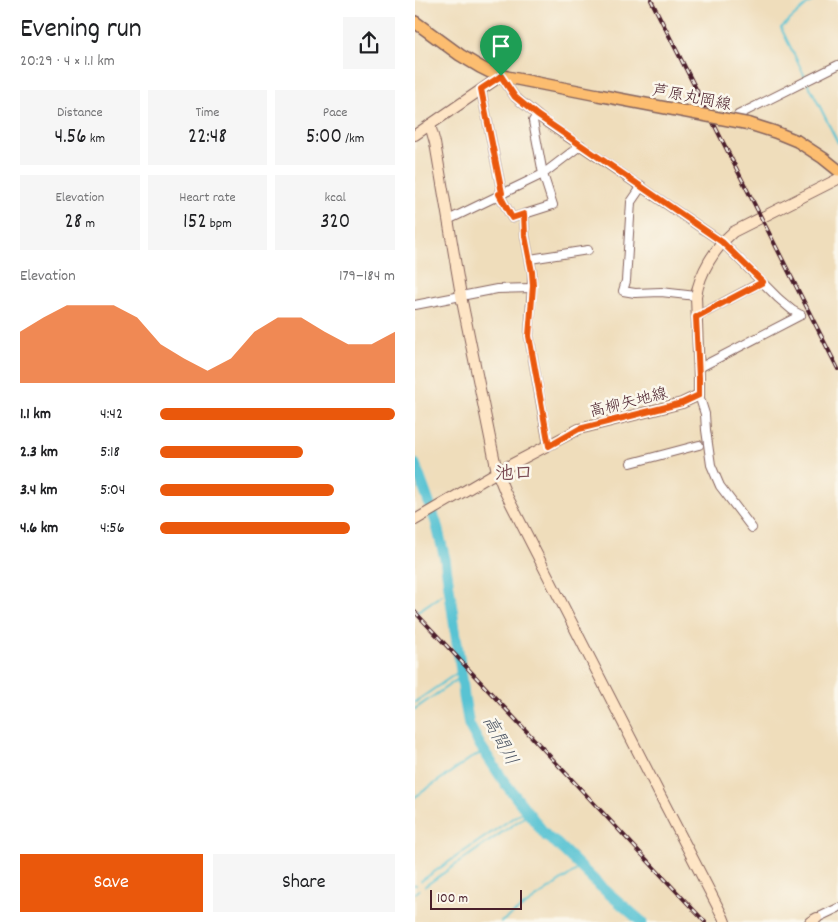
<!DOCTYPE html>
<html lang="en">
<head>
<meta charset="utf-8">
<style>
	:root { --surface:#fff; --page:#f6f6f6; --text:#202124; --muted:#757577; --accent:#ea580c }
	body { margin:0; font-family:Dekko,"Klee One",sans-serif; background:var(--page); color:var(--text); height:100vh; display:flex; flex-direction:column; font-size:19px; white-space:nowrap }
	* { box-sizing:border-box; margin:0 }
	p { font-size:16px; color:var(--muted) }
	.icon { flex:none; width:28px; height:28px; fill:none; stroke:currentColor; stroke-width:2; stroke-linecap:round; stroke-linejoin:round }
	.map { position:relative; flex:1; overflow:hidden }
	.drawer { display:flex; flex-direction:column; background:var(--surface); width:415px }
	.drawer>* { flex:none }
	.scale { position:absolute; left:15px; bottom:12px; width:92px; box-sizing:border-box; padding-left:5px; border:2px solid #4a1f2b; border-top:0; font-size:14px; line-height:18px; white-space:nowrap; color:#4a1f2b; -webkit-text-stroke:4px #fbf7ec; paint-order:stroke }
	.pin { position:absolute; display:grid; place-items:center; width:42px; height:42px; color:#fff; margin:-51px -21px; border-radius:50% 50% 50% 0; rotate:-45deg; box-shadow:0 0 5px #0007 }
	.pin .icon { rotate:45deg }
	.round { display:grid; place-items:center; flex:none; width:52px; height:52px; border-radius:0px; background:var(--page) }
	.overview { display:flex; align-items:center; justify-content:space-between; height:85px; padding:0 20px }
	h1 { font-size:28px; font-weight:600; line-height:38px }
	.metrics { display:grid; grid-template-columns:repeat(3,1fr); gap:8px; height:85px; padding:5px 20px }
	.metrics div { display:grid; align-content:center; border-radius:0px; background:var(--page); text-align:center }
	.metrics b { font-size:21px; font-weight:600 }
	.metrics small { font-size:14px; font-weight:400 }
	.metrics p { font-size:14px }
	.chart { height:140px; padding:10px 20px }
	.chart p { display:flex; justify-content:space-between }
	.chart svg { width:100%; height:90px; margin-top:5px; fill:var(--accent); opacity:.7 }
	.action { display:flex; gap:10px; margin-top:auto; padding:10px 20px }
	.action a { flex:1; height:58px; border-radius:0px; background:var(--accent); color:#fff; font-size:20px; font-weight:600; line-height:58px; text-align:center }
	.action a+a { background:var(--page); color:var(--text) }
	ul { padding:0 20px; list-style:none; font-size:16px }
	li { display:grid; grid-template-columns:80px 60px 1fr; align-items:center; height:38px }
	li i { height:12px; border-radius:6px; background:var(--accent) }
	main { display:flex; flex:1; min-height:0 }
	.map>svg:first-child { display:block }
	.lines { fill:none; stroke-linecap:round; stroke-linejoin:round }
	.stream { stroke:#58c3d3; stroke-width:2 }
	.river { stroke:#58c3d3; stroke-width:11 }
	.street-casing { stroke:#84625d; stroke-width:10 }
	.secondary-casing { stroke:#84625d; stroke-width:12 }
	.primary-casing { stroke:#84625d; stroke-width:14 }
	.street { stroke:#fff; stroke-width:8 }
	.secondary { stroke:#fee5c5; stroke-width:10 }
	.primary { stroke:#fcbd6f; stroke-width:11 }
	.rail-casing { stroke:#4a1f2b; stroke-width:4 }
	.rail { stroke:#fbf7ec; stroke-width:2; stroke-dasharray:5.5; stroke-linecap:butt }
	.primary-bridge-casing { stroke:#84625d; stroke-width:14; stroke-linecap:butt }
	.primary-bridge { stroke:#fcbd6f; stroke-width:11 }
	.route-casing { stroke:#fff; stroke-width:10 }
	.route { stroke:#ea580c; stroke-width:6 }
	.labels { text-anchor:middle; stroke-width:5; stroke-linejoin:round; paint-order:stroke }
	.street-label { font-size:16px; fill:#4a1f2b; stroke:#fbf7ec }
	.water-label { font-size:18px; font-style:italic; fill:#4f5866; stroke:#fbf7ec }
	.quarter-label { font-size:19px; font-weight:bold; fill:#7a4b53; stroke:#fbf7ec }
</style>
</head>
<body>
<main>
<section class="drawer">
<div class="overview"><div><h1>Evening run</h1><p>20:29 · 4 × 1.1 km</p></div><a class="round"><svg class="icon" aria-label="share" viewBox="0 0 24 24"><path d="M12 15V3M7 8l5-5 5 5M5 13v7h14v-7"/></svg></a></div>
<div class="metrics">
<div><p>Distance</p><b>4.56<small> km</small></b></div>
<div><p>Time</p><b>22:48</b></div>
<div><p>Pace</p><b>5:00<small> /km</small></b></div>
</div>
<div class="metrics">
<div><p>Elevation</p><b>28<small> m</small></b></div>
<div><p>Heart rate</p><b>152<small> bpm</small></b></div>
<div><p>kcal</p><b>320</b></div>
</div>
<div class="chart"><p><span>Elevation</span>179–184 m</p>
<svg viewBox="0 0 160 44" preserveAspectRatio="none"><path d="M0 44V19L10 12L20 6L30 6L40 6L50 12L60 25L70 32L80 38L90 32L100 19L110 12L120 12L130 19L140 25L150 25L160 19V44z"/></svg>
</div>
<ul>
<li><b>1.1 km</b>4:42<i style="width:100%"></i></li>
<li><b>2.3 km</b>5:18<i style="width:61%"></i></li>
<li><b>3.4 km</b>5:04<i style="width:74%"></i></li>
<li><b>4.6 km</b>4:56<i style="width:81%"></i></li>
</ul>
<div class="action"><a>Save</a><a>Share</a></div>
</section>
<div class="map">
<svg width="423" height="922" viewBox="0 0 423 922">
	<rect width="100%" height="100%" fill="#fbf7ec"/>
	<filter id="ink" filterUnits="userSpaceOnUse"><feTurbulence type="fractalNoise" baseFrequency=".02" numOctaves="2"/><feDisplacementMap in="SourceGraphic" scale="10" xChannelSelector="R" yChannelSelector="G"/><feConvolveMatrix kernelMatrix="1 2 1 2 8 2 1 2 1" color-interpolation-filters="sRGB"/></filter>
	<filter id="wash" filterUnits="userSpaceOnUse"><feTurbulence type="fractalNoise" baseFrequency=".0096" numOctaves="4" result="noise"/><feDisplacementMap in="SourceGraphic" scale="20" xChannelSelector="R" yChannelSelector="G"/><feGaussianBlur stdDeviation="1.12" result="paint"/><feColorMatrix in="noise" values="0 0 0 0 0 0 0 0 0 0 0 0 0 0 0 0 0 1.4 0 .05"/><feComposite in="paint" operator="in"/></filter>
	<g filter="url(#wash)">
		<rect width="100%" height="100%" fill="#efddbb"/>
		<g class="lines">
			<g class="stream">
				<path d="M390 77 366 28 394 3 401 0"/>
				<path d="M393 83 423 143"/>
				<path d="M0 613 27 595"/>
				<path d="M0 702 42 673"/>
				<path d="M0 709 43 679"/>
				<path d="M0 797 59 756 70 752"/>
				<path d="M6 881 105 813"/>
				<path d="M0 885H1"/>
				<path d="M10 886 109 817"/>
				<path d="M0 893 4 890"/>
				<path d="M86 922 160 871"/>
			</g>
			<path class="river" d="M0 464 21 522 30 559 47 678 49 697 54 725 65 745 90 783 132 837 141 843 184 885 227 922"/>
		</g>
	</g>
	<g filter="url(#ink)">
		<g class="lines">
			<g class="street-casing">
				<g id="street">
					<path d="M86 76 100 97 132 123 307 242 363 298 377 310 386 315"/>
					<path d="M66 89 87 193"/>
					<path d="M323 115 423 65"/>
					<path d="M227 186 216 202 211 281 208 291 220 293 246 292 281 296"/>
					<path d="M84 194 97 218 138 205 128 174 166 145"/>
					<path d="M109 214 110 236 117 272V286L114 336 133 445"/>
					<path d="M33 220 128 174 118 121 122 115"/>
					<path d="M115 259 173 250"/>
					<path d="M0 305 82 289 117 288"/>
					<path d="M281 317 347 282"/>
					<path d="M284 368 386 315"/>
					<path d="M284 395 290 414 291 430 296 465 305 486 337 528"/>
					<path d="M216 463 284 445"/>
					<path d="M402 918 423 908"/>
				</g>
			</g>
			<g class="secondary-casing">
				<g id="secondary">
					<path d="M15 125 20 143 47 301 82 472 90 492 246 797 308 917 310 922"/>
					<path d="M0 135 86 76"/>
					<path d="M0 520 82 472 164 429 267 403 284 395V378L281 296C285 272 300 248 318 232L423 179"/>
					<path d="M395 922 402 918"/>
				</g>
			</g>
			<g class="primary-casing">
				<g id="primary">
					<path d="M0 22 45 55 65 67 75 72 92 77 183 95"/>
					<path d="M382 141 408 158 423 170"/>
				</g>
			</g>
			<use href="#street" class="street"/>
			<use href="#secondary" class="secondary"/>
			<use href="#primary" class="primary"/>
			<g class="rail-casing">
				<g id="rail">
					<path d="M236 0 423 369"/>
					<path d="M0 612 290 922"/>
				</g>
			</g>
			<use href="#rail" class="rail"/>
			<g class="primary-bridge-casing">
				<path id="primary-bridge" d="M183 95 335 124 360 132 382 141"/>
			</g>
			<use href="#primary-bridge" class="primary-bridge"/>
		</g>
	</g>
	<g class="lines" filter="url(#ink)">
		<g class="route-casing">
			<path id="route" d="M86 76 100 97 122 115 307 242 348 282 281 317 284 378V395L267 403 164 429 134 446 114 336 118 286 117 272 110 236 109 214 97 218 84 194 87 193 66 89Z"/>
		</g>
		<use href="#route" class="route"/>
	</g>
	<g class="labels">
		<g class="street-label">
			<text transform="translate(277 96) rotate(11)" y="6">芦原丸岡線</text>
			<text transform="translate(213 401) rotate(-14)" y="6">高柳矢地線</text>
		</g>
		<g class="water-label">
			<text transform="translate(86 740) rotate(61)" y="6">高間川</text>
		</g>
		<g class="quarter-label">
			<text x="99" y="479">池口</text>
		</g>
	</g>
</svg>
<div class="scale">100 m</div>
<div class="pin" style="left:86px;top:76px;background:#1e9e55"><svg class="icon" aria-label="arrive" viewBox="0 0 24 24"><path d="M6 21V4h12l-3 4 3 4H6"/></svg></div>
</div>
</main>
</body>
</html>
